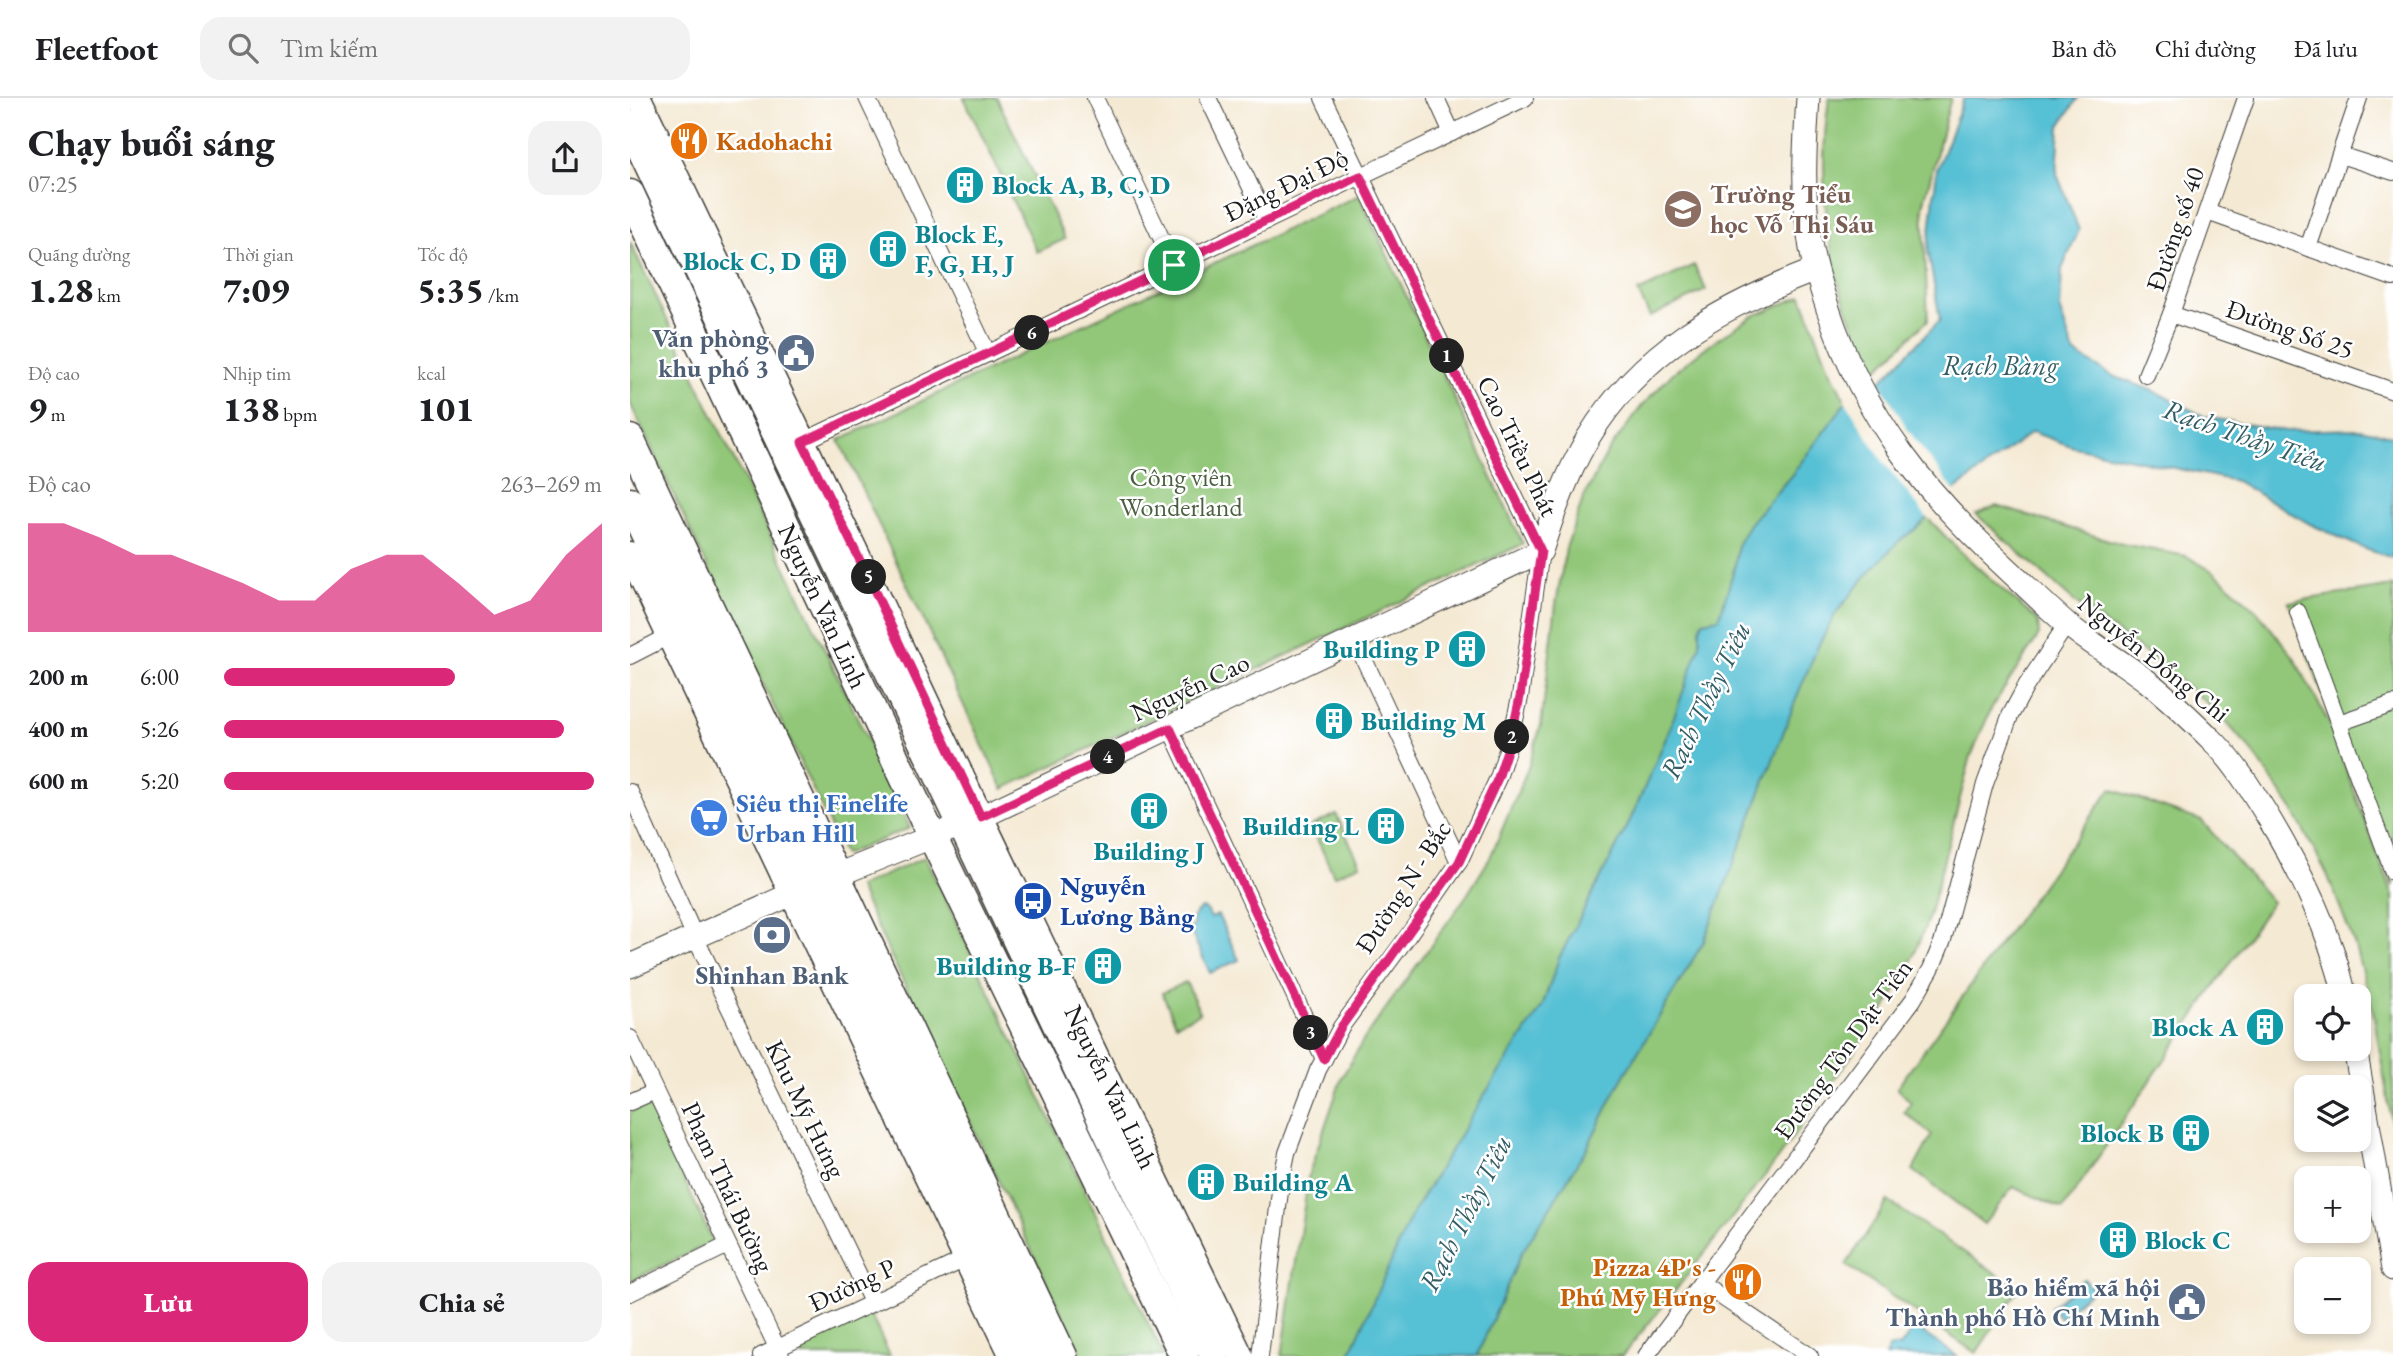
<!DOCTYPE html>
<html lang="vi">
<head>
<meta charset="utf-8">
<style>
	:root { --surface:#fff; --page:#f2f2f2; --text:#202124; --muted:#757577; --line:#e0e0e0; --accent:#db2777 }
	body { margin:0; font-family:"EB Garamond",serif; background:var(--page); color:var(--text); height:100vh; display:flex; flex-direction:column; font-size:26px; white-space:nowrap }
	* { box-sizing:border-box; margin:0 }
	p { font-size:23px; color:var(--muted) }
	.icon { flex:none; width:38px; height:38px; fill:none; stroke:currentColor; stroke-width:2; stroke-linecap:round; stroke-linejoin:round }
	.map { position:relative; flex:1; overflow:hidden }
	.drawer { display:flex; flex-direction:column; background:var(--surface); width:630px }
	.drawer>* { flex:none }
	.fabs { position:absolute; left:1664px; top:886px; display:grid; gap:14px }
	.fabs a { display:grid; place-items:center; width:77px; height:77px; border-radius:14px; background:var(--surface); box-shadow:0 4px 10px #0003; font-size:35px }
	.pin { position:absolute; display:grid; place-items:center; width:60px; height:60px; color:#fff; margin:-30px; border:4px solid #fff; border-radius:50%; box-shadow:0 2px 7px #0007 }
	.km { position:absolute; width:35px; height:35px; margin:-18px; border-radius:50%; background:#222; color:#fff; font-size:19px; line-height:35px; text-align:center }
	.round { display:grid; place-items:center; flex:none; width:74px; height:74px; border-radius:21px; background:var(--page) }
	.headline { display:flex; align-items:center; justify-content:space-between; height:119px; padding:0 28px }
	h1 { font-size:38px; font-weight:800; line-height:52px }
	.figures { display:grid; grid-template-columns:repeat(3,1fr); gap:10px; height:119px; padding:7px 28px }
	.figures div { display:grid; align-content:center }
	.figures b { font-size:35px; font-weight:800 }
	.figures small { font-size:19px; font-weight:400 }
	.figures p { font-size:19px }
	.chart { height:196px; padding:14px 28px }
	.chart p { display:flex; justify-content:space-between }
	.chart svg { width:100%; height:126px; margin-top:7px; fill:var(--accent); opacity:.7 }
	.action { display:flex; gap:14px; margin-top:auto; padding:14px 28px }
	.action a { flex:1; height:80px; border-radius:21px; background:var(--accent); color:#fff; font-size:28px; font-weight:800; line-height:80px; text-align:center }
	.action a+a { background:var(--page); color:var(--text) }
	ul { padding:0 28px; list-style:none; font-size:23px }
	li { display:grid; grid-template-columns:112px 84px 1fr; align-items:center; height:52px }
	li i { height:18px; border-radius:9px; background:var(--accent) }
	header { display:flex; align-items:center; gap:42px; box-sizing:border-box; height:98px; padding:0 35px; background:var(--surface); border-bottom:2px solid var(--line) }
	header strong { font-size:33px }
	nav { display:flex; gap:38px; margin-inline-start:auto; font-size:24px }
	.search { width:490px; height:63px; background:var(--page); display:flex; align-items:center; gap:18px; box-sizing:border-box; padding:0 24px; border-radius:21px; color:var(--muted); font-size:26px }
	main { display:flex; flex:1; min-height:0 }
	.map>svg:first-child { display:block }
	.green { fill:#92c779; stroke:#57724a; stroke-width:2 }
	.water { fill:#57c0d4; stroke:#3a6e78; stroke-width:2 }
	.pier { fill:#f4e9d3 }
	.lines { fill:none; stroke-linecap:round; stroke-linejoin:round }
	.street-casing { stroke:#3c3b37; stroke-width:18 }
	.secondary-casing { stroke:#3c3b37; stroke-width:25 }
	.primary-casing { stroke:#3c3b37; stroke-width:27 }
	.highway-casing { stroke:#3c3b37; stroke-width:31 }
	.street { stroke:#fff; stroke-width:16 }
	.secondary { stroke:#fff; stroke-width:23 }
	.primary { stroke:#fff; stroke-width:24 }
	.highway { stroke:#fff; stroke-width:28 }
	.route-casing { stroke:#fff; stroke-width:14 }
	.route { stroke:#db2777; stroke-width:9 }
	.labels { text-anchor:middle; stroke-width:5; stroke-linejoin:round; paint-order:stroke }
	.food-label { font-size:26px; font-weight:bold; fill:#c56008; stroke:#fff; text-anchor:start }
	.culture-label { font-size:26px; font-weight:bold; fill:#0d838f; stroke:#fff; text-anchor:end }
	.street-label { font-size:26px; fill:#1c1c1c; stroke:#fff }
	.education-label { font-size:26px; font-weight:bold; fill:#785e54; stroke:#fff; text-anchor:start }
	.service-label { font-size:26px; font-weight:bold; fill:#4e5e75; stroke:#fff; text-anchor:end }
	.park-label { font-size:26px; fill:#4b6041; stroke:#fff }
	.shop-label { font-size:26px; font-weight:bold; fill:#366cbe; stroke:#fff; text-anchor:start }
	.transit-label { font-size:26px; font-weight:bold; fill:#164399; stroke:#fff; text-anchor:start }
	.water-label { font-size:28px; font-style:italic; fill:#345e66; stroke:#fff }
</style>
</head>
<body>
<header>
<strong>Fleetfoot</strong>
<div class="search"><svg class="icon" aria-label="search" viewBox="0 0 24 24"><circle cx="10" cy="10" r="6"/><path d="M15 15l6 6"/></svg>Tìm kiếm</div>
<nav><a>Bản đồ</a><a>Chỉ đường</a><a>Đã lưu</a></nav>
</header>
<main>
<section class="drawer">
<div class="headline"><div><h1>Chạy buổi sáng</h1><p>07:25</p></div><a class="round"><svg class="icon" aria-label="share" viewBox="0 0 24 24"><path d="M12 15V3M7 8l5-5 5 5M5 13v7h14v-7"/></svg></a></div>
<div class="figures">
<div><p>Quãng đường</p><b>1.28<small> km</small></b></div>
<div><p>Thời gian</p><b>7:09</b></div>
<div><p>Tốc độ</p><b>5:35<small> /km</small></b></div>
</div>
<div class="figures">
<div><p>Độ cao</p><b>9<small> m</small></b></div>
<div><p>Nhịp tim</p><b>138<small> bpm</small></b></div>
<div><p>kcal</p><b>101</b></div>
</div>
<div class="chart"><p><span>Độ cao</span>263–269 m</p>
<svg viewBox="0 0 160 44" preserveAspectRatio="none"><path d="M0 44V6L10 6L20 11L30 17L40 17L50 22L60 27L70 33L80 33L90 22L100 17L110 17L120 27L130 38L140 33L150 17L160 6V44z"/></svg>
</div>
<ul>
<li><b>200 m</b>6:00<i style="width:61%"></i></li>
<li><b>400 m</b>5:26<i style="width:90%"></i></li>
<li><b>600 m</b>5:20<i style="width:98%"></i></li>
</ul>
<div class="action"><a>Lưu</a><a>Chia sẻ</a></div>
</section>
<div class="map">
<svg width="1763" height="1258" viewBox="0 0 1763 1258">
	<rect width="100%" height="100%" fill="#fff"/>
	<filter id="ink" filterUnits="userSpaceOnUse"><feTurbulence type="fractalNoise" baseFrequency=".0143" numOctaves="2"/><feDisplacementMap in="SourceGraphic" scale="14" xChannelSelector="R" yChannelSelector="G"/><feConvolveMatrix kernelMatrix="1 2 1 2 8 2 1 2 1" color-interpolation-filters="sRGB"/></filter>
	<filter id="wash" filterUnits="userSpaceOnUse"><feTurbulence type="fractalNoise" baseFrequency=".00686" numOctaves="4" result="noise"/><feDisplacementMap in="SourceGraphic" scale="28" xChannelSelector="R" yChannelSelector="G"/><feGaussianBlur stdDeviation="1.57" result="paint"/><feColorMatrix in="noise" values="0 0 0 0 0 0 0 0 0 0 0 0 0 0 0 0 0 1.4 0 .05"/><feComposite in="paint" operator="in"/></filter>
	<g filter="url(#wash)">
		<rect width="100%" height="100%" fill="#f4e9d3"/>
		<g class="green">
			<path d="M334 0H367L435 141 407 154Z"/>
			<path d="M1199 0H1321L1293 108 1298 222 1244 274C1229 241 1212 204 1204 167 1193 113 1191 55 1199 0Z"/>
			<path d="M729 97 893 446 373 691 209 342Z"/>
			<path d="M0 144 280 730 214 757 0 305Z"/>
			<path d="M1064 167 1076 192 1020 219 1008 194Z"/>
			<path d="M1172 198 1199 270 1216 304 759 1258H652L679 1075 712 979 734 941 837 797 860 760 898 670 911 627 926 506 936 450 953 401 977 355 1011 309 1043 275 1080 246 1123 218Z"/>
			<path d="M1279 398C1317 445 1363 483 1408 523L1409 537 1361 611 1341 658 1299 819 1282 862 1257 908 1143 1067 1038 1202 992 1258H832L1150 590Z"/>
			<path d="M1367 408 1492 446 1556 458 1584 474 1626 512 1663 558 1698 623 1763 798V1032L1743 913 1724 845 1697 776 1662 711 1622 653 1585 612 1528 564 1447 506 1346 416Z"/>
			<path d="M1763 488V789L1659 504Z"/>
			<path d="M1481 691 1572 723 1642 804 1433 1111 1383 1089 1354 1126 1283 1072 1302 1037 1274 1014 1281 1004 1267 990Z"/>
			<path d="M706 716 730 766 704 778 681 728Z"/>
			<path d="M295 759 534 1258H452L228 789Z"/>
			<path d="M556 884 570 915 546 926 532 895Z"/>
			<path d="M18 1005 83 1144 0 1183V1014Z"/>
			<path d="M1258 1103 1389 1191 1346 1255 1216 1167Z"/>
			<path d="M240 1215 260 1258H172L168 1248Z"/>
		</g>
		<g class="water">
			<path d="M1334 0H1448L1430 28 1427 76 1449 132 1432 171 1430 213 1444 255 1485 279 1524 293 1575 319 1656 333 1730 331 1763 338V460L1735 451 1680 426 1606 383 1444 349 1402 334 1325 392 1287 430 1268 444 1235 479 1206 515 1189 546 1170 591 1074 843 989 986 957 1050 891 1156 847 1258H719L782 1116 853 999 912 909 929 860 999 725 1037 638 1070 547V531L1073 523 1089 520 1105 468 1108 446 1119 426 1160 379 1216 304 1250 284 1310 222 1298 152 1307 71Z"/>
			<path d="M571 810 577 812 581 820 588 817 609 862 580 875 559 830 564 828 562 820Z"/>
			<path d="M1454 1181 1463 1191 1430 1220 1421 1209Z"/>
			<path d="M1284 1229 1327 1258H1256L1259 1250 1271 1248Z"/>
		</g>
		<path class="pier" d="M1248 281 1278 332 1326 395 1299 422 1254 365 1214 301Z"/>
	</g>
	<g filter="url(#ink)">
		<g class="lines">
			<g class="street-casing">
				<g id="street">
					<path d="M237 0 358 256"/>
					<path d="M465 0 544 167"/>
					<path d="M578 0 637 123"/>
					<path d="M806 0 822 35"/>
					<path d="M1710 57 1763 74"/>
					<path d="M1577 114 1763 180"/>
					<path d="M1678 150 1729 0"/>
					<path d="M1541 216 1763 293"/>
					<path d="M1516 277 1541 216 1616 0"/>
					<path d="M172 344 895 0"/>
					<path d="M1668 514 1763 774"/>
					<path d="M725 542 829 764"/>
					<path d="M0 558 39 538"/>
					<path d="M1709 625 1763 606"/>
					<path d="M540 630 694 961"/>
					<path d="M0 694 65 839 242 1204"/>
					<path d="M0 940 151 1258"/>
					<path d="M0 1004 25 993"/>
					<path d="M1071 1185 1180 1258"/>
					<path d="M0 1195 98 1147"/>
					<path d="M131 1258 335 1161"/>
					<path d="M630 1258 651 1085 657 1055 688 972 711 929 775 842 829 764 868 680 881 640 890 599 911 453 693 0"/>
					<path d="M1016 1258 1283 902 1301 871 1313 842 1355 686 1380 618 1396 588 1437 526"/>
				</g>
			</g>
			<g class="secondary-casing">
				<g id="secondary">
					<path d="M1178 0C1175 46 1172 91 1179 137 1182 163 1190 187 1198 211 1235 323 1299 399 1384 477 1401 493 1418 510 1437 526 1462 547 1491 563 1517 583 1541 602 1564 624 1586 646 1606 667 1622 693 1637 717 1671 774 1700 832 1715 898"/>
					<path d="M0 868 182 787 351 719 911 453C923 415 937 375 958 340 1011 252 1092 208 1185 172"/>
					<path d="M1725 950 1763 1171"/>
				</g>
			</g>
			<g class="primary-casing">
				<g id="primary">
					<path d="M9 0 239 481 351 719 611 1258"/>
					<path d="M0 456 382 1258"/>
				</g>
			</g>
			<g class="highway-casing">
				<g id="highway">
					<path d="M0 27 584 1258"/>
					<path d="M0 96 295 724 554 1258"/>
					<path d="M0 341 433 1258"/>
					<path d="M0 404 404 1258"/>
				</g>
			</g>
			<use href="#street" class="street"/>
			<use href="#secondary" class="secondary"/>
			<use href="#primary" class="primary"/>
			<use href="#highway" class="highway"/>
		</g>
	</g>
	<g class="lines" filter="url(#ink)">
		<g class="route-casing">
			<path id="route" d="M730 78 911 453 890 599 881 640 868 680 829 764 711 929 694 961 540 630 351 719 239 481 172 344Z"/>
		</g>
		<use href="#route" class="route"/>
	</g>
	<defs>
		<g id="restaurant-disc" transform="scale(2.0125)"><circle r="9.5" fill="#e8710a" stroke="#fff"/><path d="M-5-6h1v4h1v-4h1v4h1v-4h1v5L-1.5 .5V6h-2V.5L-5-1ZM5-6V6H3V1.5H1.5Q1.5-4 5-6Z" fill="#fff"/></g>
		<g id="building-disc" transform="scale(2.0125)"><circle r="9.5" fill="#0f9aa8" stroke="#fff"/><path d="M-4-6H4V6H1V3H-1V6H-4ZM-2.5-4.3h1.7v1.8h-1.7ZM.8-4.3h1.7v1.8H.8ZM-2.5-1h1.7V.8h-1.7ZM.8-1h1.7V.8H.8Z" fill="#fff"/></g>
		<g id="school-disc" transform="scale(2.0125)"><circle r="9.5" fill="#8d6e63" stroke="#fff"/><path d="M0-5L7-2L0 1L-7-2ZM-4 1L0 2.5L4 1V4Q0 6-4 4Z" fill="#fff"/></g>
		<g id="civic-disc" transform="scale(2.0125)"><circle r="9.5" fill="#5c6f8a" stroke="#fff"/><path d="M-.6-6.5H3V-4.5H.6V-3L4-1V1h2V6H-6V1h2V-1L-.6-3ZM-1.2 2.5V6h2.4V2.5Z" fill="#fff"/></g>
		<g id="supermarket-disc" transform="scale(2.0125)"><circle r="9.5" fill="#3f7fe0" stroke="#fff"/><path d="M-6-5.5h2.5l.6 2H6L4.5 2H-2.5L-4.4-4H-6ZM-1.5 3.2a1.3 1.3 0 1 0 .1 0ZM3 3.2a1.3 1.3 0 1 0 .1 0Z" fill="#fff"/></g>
		<g id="bus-disc" transform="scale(2.0125)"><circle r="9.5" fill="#1a4fb4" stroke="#fff"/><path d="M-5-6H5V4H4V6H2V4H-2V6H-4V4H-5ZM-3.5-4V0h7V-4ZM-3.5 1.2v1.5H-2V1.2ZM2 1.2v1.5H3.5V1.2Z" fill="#fff"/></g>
		<g id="bank-disc" transform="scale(2.0125)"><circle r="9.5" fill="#5c6f8a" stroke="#fff"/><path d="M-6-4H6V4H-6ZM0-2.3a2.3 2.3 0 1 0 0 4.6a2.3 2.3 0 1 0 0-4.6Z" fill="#fff"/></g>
	</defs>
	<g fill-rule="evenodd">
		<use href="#restaurant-disc" x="59" y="43"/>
		<use href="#building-disc" x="335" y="87"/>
		<use href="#school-disc" x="1053" y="111"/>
		<use href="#building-disc" x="258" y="151"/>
		<use href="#building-disc" x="198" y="163"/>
		<use href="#civic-disc" x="166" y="255"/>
		<use href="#building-disc" x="837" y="551"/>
		<use href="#building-disc" x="704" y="623"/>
		<use href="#building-disc" x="519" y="713"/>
		<use href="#supermarket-disc" x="79" y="720"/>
		<use href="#building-disc" x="756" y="728"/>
		<use href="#bus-disc" x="403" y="803"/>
		<use href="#bank-disc" x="142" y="837"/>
		<use href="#building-disc" x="473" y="868"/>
		<use href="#building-disc" x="1635" y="929"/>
		<use href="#building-disc" x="1561" y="1035"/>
		<use href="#building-disc" x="576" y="1084"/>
		<use href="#building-disc" x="1488" y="1142"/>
		<use href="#restaurant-disc" x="1113" y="1184"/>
		<use href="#civic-disc" x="1557" y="1204"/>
	</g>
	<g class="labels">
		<g class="food-label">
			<text x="86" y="52">Kadohachi</text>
			<text x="1086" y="1178" text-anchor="end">Pizza 4P's -<tspan x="1086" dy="30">Phú Mỹ Hưng</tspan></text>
		</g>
		<g class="culture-label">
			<text x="362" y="96" text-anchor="start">Block A, B, C, D</text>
			<text x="285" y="145" text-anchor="start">Block E,<tspan x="285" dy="30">F, G, H, J</tspan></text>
			<text x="171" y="172">Block C, D</text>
			<text x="810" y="560">Building P</text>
			<text x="731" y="632" text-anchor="start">Building M</text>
			<text x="729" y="737">Building L</text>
			<text x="519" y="762" text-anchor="middle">Building J</text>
			<text x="446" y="877">Building B-F</text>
			<text x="1608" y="938">Block A</text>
			<text x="1534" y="1044">Block B</text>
			<text x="603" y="1093" text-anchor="start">Building A</text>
			<text x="1515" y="1151" text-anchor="start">Block C</text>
		</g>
		<g class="street-label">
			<text transform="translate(656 87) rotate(-26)" y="9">Đặng Đại Độ</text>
			<text transform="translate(1545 131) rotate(-71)" y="9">Đường số 40</text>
			<text transform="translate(1660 231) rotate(19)" y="9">Đường Số 25</text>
			<text transform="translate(888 348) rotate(64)" y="9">Cao Triều Phát</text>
			<text transform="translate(193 508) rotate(65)" y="9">Nguyễn Văn Linh</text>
			<text transform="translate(1524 560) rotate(39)" y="9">Nguyễn Đổng Chi</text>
			<text transform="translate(560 589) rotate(-25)" y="9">Nguyễn Cao</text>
			<text transform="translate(773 789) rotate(-57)" y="9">Đường N - Bắc</text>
			<text transform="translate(1213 951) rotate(-54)" y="9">Đường Tôn Dật Tiên</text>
			<text transform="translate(481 989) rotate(64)" y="9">Nguyễn Văn Linh</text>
			<text transform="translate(176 1011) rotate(64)" y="9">Khu Mỹ Hưng</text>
			<text transform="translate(98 1089) rotate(65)" y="9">Phạm Thái Bường</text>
			<text transform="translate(222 1187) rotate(-25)" y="9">Đường P</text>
		</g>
		<g class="education-label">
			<text x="1080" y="105">Trường Tiểu<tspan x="1080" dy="30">học Vỗ Thị Sáu</tspan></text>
		</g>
		<g class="service-label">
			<text x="139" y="249">Văn phòng<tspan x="139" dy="30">khu phố 3</tspan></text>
			<text x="142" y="886" text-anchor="middle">Shinhan Bank</text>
			<text x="1530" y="1198">Bảo hiểm xã hội<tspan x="1530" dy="30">Thành phố Hồ Chí Minh</tspan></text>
		</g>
		<g class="park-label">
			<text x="551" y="388">Công viên<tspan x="551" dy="30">Wonderland</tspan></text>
		</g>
		<g class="shop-label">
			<text x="106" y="714">Siêu thị Finelife<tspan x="106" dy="30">Urban Hill</tspan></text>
		</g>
		<g class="transit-label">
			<text x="430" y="797">Nguyễn<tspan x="430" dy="30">Lương Bằng</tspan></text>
		</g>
		<g class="water-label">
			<text x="1370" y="277">Rạch Bàng</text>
			<text transform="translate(1615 337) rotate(19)" y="10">Rạch Thầy Tiêu</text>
			<text transform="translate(1075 602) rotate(-64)" y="10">Rạch Thầy Tiêu</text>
			<text transform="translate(835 1115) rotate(-63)" y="10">Rạch Thầy Tiêu</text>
		</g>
	</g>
</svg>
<div class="fabs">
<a><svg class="icon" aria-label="locate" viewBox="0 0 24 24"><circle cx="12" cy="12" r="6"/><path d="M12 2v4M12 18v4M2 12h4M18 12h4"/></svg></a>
<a><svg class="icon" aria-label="layers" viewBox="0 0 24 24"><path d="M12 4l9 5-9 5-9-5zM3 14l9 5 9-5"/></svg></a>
<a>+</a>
<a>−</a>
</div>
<div class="pin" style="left:544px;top:167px;background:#1e9e55"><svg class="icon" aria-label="arrive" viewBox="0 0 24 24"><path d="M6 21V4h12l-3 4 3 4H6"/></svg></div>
<b class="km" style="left:817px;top:258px">1</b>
<b class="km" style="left:882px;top:639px">2</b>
<b class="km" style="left:681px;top:935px">3</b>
<b class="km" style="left:478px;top:659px">4</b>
<b class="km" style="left:239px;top:479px">5</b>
<b class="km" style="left:402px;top:235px">6</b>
</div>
</main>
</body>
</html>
